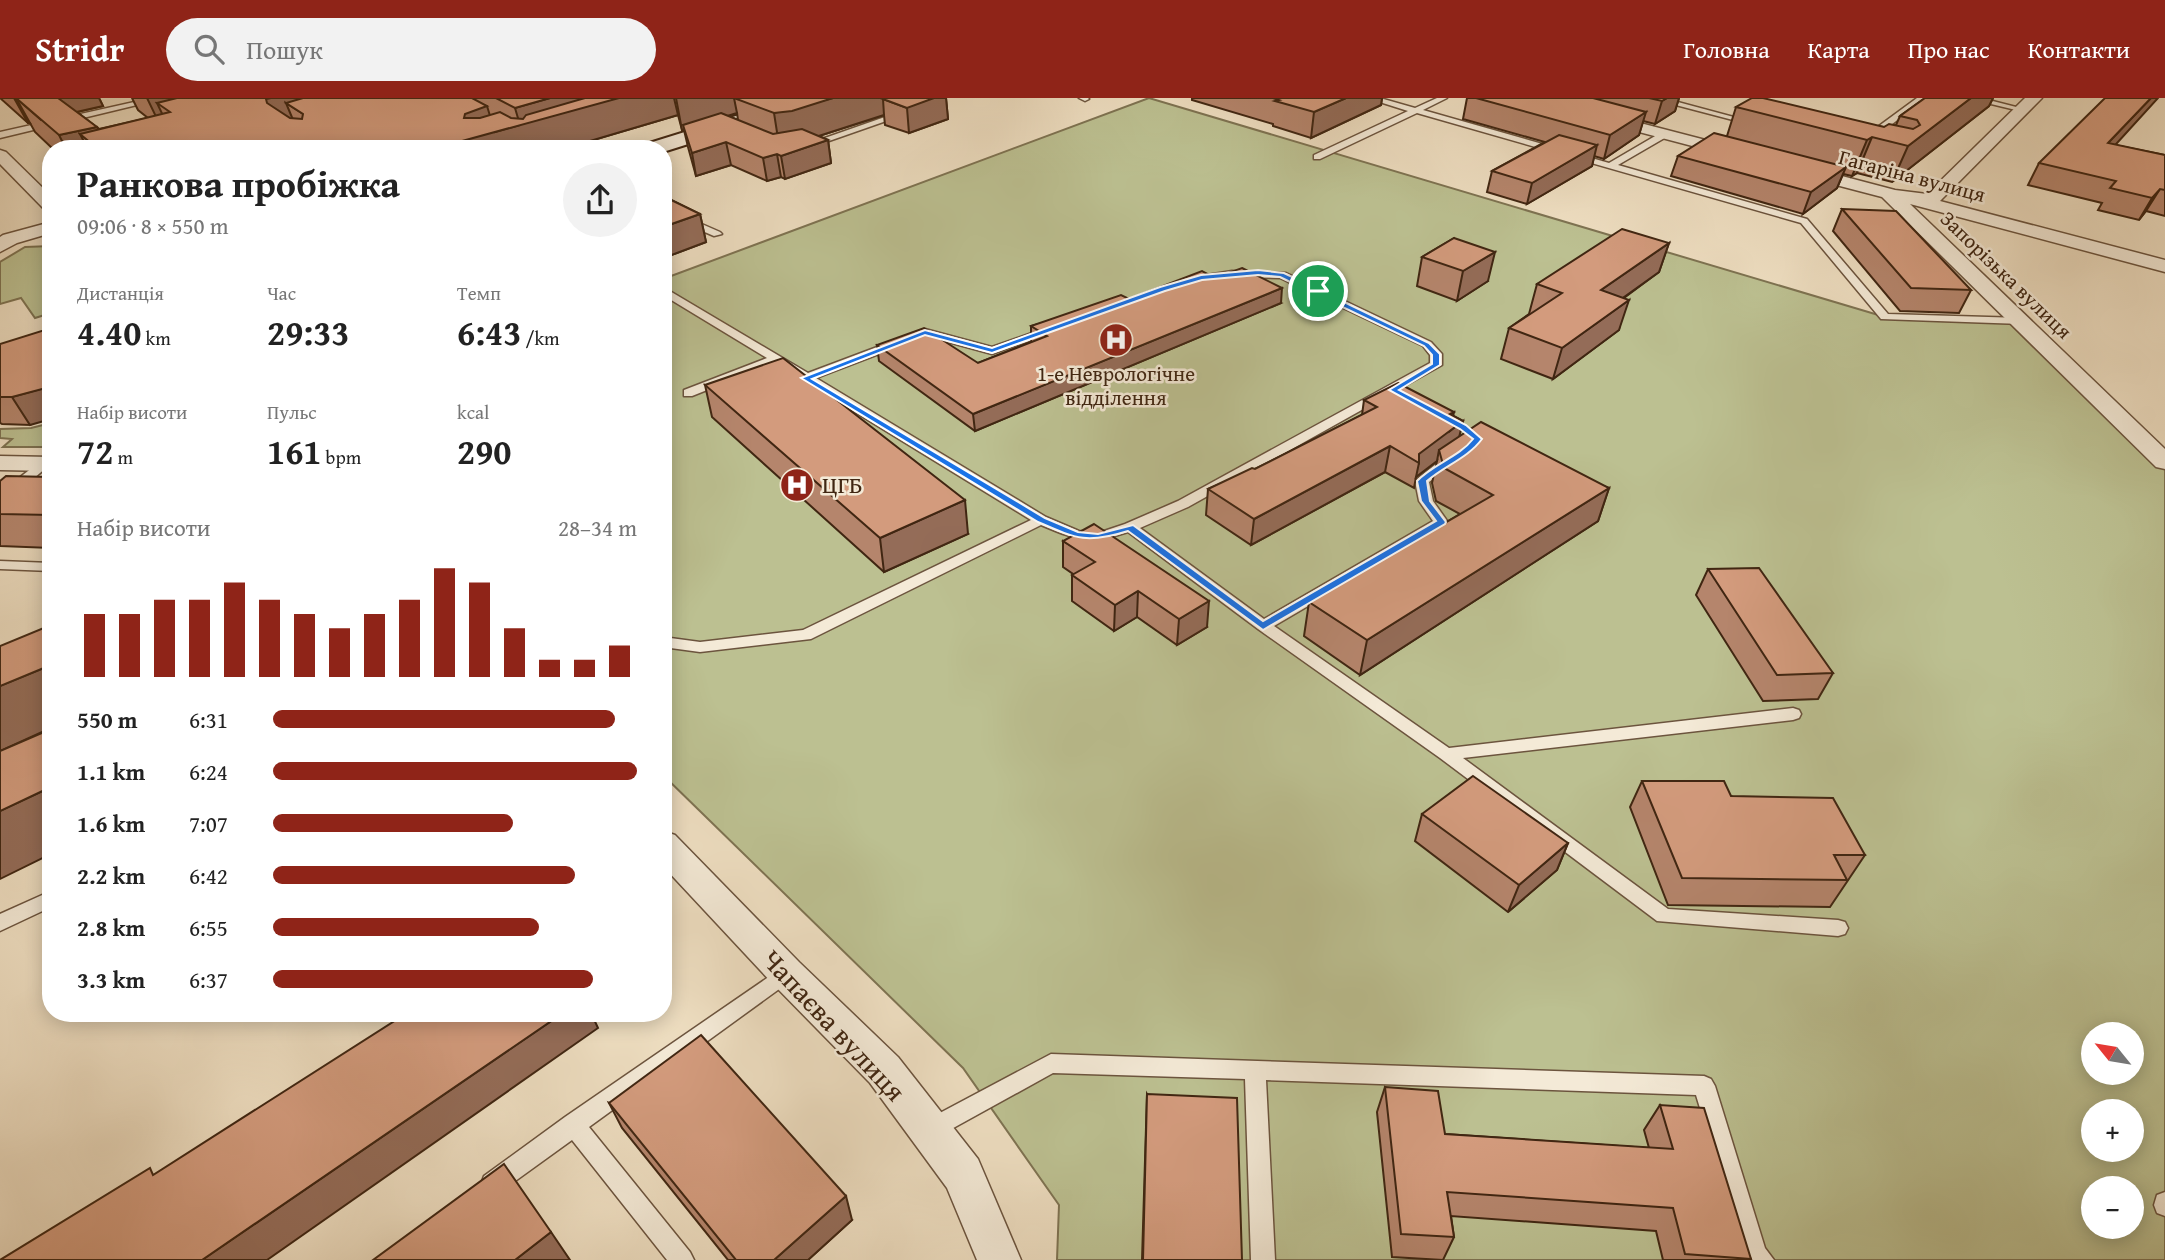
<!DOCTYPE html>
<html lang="uk">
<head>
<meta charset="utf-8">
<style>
	:root { --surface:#fff; --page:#f2f2f2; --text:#222; --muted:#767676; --accent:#8f2418 }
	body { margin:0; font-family:"Gentium Book Plus",serif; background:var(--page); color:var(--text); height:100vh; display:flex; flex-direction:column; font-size:26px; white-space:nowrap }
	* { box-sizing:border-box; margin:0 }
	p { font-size:23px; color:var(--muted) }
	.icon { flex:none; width:38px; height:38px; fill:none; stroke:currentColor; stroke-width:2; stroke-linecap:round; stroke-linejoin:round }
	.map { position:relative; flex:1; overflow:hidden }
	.details { position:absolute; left:42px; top:42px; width:630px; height:882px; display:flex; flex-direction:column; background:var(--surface); border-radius:28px; box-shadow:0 4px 18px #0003 }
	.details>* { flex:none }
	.needle { width:46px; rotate:300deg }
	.tools { position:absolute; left:2081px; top:924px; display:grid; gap:14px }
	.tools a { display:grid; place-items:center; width:63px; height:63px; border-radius:50%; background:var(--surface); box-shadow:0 4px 18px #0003; font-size:35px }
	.pin { position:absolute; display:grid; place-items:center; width:60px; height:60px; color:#fff; margin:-30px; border:4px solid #fff; border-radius:50%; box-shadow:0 2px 7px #0007 }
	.round { display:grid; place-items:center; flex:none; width:74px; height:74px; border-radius:37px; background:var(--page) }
	.overview { display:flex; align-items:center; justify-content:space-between; height:119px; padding:0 35px }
	h1 { font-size:38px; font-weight:700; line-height:52px }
	.metrics { display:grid; grid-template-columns:repeat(3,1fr); gap:10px; height:119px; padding:7px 35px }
	.metrics div { display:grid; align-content:center }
	.metrics b { font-size:35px; font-weight:700 }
	.metrics small { font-size:19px; font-weight:400 }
	.metrics p { font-size:19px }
	.chart { height:196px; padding:14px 35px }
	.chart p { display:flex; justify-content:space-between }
	.chart svg { width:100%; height:126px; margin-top:7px; stroke:var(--accent); stroke-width:6 }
	ul { padding:0 35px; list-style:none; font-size:23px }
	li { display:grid; grid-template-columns:112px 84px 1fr; align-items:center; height:52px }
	li i { height:18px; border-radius:9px; background:var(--accent) }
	header { display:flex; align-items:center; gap:42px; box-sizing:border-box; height:98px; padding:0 35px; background:var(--accent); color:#fff }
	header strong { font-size:33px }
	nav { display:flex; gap:38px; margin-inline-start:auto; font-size:24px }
	.search { width:490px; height:63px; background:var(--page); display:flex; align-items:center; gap:18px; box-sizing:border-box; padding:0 24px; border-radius:38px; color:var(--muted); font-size:26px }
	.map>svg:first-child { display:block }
	.green { fill:#bcc091; stroke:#7e7352; stroke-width:2; fill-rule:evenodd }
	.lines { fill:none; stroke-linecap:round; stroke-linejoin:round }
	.lane-casing { stroke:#6c543e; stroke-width:3 }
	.street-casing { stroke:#6c543e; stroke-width:3 }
	.secondary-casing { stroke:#402612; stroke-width:4 }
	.lane { fill:#f4ead7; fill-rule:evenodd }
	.street { fill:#f4ead7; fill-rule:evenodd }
	.secondary { fill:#f4ead7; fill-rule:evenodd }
	.wall { fill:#b5856c; stroke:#402612; stroke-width:2; fill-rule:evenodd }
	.shaded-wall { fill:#946c58; stroke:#402612; stroke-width:2 }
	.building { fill:#d39b7d; stroke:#402612; stroke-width:2 }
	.route { fill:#1a73e8; stroke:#fff; stroke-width:2; fill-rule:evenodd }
	.labels { text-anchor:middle; stroke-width:5; stroke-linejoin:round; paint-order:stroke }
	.far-street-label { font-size:21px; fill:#402612; stroke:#f4ead7 }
	.far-poi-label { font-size:21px; fill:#402612; stroke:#f4ead7 }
	.poi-label { font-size:24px; fill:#402612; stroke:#f4ead7; text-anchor:start }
	.near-street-label { font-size:28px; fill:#402612; stroke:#f4ead7 }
</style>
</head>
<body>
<header>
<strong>Stridr</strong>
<div class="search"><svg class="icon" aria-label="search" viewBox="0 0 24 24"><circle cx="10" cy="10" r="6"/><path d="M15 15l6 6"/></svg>Пошук</div>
<nav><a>Головна</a><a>Карта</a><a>Про нас</a><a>Контакти</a></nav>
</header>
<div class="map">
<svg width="2165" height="1162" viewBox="0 0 2165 1162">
	<rect width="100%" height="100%" fill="#eedec1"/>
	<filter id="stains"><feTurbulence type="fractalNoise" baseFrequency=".00286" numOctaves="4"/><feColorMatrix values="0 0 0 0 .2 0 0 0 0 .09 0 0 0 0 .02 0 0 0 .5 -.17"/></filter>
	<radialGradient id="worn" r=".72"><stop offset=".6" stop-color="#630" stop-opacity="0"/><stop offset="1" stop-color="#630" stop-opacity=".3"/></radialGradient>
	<g class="green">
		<path d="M1149 0 1885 219 2022 223 2165 364V1162H1057L1059 1107 963 970 663 677V181ZM2093 936H2132V975H2093ZM2093 1013H2132V1052H2093ZM2093 1090H2132V1129H2093Z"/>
		<path d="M51 148V215L35 220 21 200 0 206V164L25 149Z"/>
		<path d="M51 325V349H3L12 341 0 340V331L31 330Z"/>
	</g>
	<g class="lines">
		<g class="lane-casing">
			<g id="lane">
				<path d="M152 0H166L0 40V34Z"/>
				<path d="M1079 0H1088L1089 1 1085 3Z"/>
				<path d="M1367 0H1380L1415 10 1437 0H1447L1423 12 1609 65 1662 34H1668V38L1618 67 1807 121 1888 216 2022 220 2027 223 2022 226 1881 221 1801 125 1417 15 1320 61H1314V57L1408 13Z"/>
				<path d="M1649 0H1663L1756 25 1752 27Z"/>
				<path d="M1917 0H1926L1870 43H1864V39Z"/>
				<path d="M1966 0H1981L2024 11 2020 13Z"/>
				<path d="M902 13 909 15 809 50 802 48Z"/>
				<path d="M663 109 720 134 722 136 714 138 663 116Z"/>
				<path d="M1232 173 1286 175 1431 244 1442 256V267L1188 409 1140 430 1264 521 1433 423 1419 403 1415 383 1446 358H1456V364L1429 384 1433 403 1448 424 1446 427 1274 528 1449 650 1793 610 1799 612 1801 616 1799 620 1793 622 1463 660 1668 811 1838 822 1845 824 1848 830 1845 836 1838 838 1657 823 1440 660 1258 531 1128 434C1089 447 1079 443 1041 427L811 541 700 554 663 549V539L700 544 803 532 1031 422 775 265 692 298H684V292L767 260 663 197V189L808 275 925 231 992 249 1046 230H1054V234L992 256 926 238 816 280 1046 419 1079 433 1098 435 1125 426 1178 403 1430 265V257L1423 248 1280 180 1232 179 1194 185 1189 182 1194 179Z"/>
				<path d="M42 362 47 363V369L5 405 0 406V395Z"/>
				<path d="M0 463 51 465V473L0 471Z"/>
				<path d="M51 793V809L0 833V816Z"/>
				<path d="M786 867 793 869 796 875 793 881 589 1029 690 1154 694 1162H667L572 1042 500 1094 492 1097 484 1094 481 1086 484 1078 565 1019Z"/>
				<path d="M1051 956 1704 978 1711 981 1715 988 1765 1150 1774 1162H1746L1696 997 1266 982 1275 1162H1251L1245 981 1053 975 937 1039 929 1042 921 1039 918 1032 921 1025Z"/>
				<path d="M2165 1094V1118L2157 1115 2154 1107 2157 1097Z"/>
			</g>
		</g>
		<g class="street-casing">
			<g id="street">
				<path d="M1518 0H1544L1744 52 1746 55 1738 60 1521 3Z"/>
				<path d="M2025 0H2042L1940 103 2165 162V174L1910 106 2165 351V371L2156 369 1882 99 1794 76 1792 72 1800 67 1895 92 1927 96Z"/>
				<path d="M0 52 6 54 51 98V113L45 112 0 66Z"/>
				<path d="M51 124V135L17 145 0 154V139L3 137Z"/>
				<path d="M0 358 51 359V373L0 372Z"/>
				<path d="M663 733 675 737 799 864 898 959 978 1061 1021 1162H977L947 1090 870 985 773 886 663 768Z"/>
			</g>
		</g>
		<g class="secondary-casing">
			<path id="secondary" d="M794 0H824L821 4 663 54V51H640L643 47Z"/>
		</g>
		<use href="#lane" class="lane"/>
		<use href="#street" class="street"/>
		<use href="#secondary" class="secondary"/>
	</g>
	<g class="wall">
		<path d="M0 0H99L103 8 77 14 99 31 148 20 138 12 132 0H946L948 21 909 35 885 27 884 17 819 38 828 42 831 65 785 81 781 79 767 83 731 67 696 78 688 49 684 32H682L678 17 563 51H53L35 34 30 25H28ZM737 15 738 22 727 18Z"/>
		<path d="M1192 0H1382L1381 7 1311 40 1273 28V26L1192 2Z"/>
		<path d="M1467 0H1679L1675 13 1655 26 1643 23 1639 37 1604 61 1594 58 1592 68 1527 106 1487 94 1492 73 1545 44 1463 21Z"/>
		<path d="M1925 0H1993L1989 8 1892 84 1857 75 1852 78 1843 76 1837 90 1803 116 1671 78 1678 58 1727 38 1736 9 1884 29 1896 27 1900 18Z"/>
		<path d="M2115 47 2165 57V118L2146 113 2139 122 2098 112 2102 105 2028 87 2039 65Z"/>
		<path d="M663 98 700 116 706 144 669 158 663 155Z"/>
		<path d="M1842 111 1971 192 1959 215 1900 213 1833 133Z"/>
		<path d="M1454 140 1488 183 1457 203 1417 188 1422 159Z"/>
		<path d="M1669 145 1659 174 1624 200 1619 232 1553 281 1501 261 1509 230 1529 216 1537 186Z"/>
		<path d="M1215 180 1281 205 975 333 879 263 877 247 978 265 1031 244V228L1129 201Z"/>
		<path d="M0 246 30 327 2 326 0 325Z"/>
		<path d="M705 287 968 436 884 474 712 319Z"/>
		<path d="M1364 302 1453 318 1463 323 1459 339 1609 390 1598 423 1360 577 1304 538 1309 504 1460 416 1436 403 1432 385 1437 363 1416 379 1414 390 1385 374 1251 447 1206 417 1208 391 1255 371 1362 317Z"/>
		<path d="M51 379V450L0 448V383Z"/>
		<path d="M1063 443 1207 529 1177 547 1137 519 1114 533 1072 503V477L1073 476 1063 469Z"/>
		<path d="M1708 471 1833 575 1818 601 1763 603 1696 497Z"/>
		<path d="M1642 683 1731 698 1865 757 1830 809 1668 807 1630 709Z"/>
		<path d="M1422 716 1568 745 1557 772 1508 814 1415 743Z"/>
		<path d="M1385 989 1445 1036 1649 1050 1644 1032 1660 1007 1751 1161 1750 1162H1663L1656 1133 1451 1118 1454 1139 1443 1162 1392 1159 1377 1014Z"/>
		<path d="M1147 996 1242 1162H1142Z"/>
		<path d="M609 1005 852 1122 808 1162H728L622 1030Z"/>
	</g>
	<g class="shaded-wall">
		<path d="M14 0H16L30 25H28Z"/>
		<path d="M16 0H99L103 8 41 22Z"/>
		<path d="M147 0H344L303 16 286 5 296 29 157 5 168 28 161 29Z"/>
		<path d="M456 0 487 8 495 34 520 27 515 10 550 0H674L678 17 563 51H433Z"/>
		<path d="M676 0H785H734L737 15 682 32Z"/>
		<path d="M833 0H946L948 21 909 35 907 10 883 1 884 17 797 45 779 47 774 15Z"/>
		<path d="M1346 0H1382L1381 7 1311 40 1314 14Z"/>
		<path d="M1667 0H1679L1675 13 1655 26 1662 3Z"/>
		<path d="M1971 0H1993L1989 8 1892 84 1908 48Z"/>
		<path d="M2151 0H2158L2097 67 2108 45Z"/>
		<path d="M1646 14 1639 37 1604 61 1610 37Z"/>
		<path d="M97 29 109 51 80 36 88 51H66L59 37Z"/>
		<path d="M1872 39 1857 75 1852 78 1867 42Z"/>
		<path d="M828 42 831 65 785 81 781 58Z"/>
		<path d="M726 44 731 67 696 78 692 55Z"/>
		<path d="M1597 47 1592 68 1527 106 1532 85Z"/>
		<path d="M777 56 781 79 767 83 763 60Z"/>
		<path d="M1846 69 1837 90 1803 116 1811 94Z"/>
		<path d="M2160 91 2146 113 2139 122 2152 100Z"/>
		<path d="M700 116 706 144 669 158 663 129Z"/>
		<path d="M1669 145 1659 174 1592 222 1601 192Z"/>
		<path d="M1495 154 1488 183 1457 203 1463 173Z"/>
		<path d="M1282 190 1281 205 975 333 973 316Z"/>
		<path d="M1629 202 1619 232 1553 281 1562 250Z"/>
		<path d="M51 288V321L30 327 12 299Z"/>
		<path d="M1454 314 1450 333 1463 323 1457 348 1439 352 1437 363 1416 379 1419 365V356L1450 316Z"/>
		<path d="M1390 348 1385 374 1251 447 1254 421Z"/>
		<path d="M1609 390 1598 423 1360 577 1367 542Z"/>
		<path d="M965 402 968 436 884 474 880 440Z"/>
		<path d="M1138 493 1137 519 1114 533 1115 507Z"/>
		<path d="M1209 503 1207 529 1177 547 1179 521Z"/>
		<path d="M51 567V630L0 653V588Z"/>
		<path d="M51 689V756L0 781V713Z"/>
		<path d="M1568 745 1557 772 1508 814 1519 787Z"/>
		<path d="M563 915H591L598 930 267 1162H202Z"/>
		<path d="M846 1098 852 1122 808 1162H774Z"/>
		<path d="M551 1134 570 1162H515Z"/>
	</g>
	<g class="building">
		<path d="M16 0H58L97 29 59 37Z"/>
		<path d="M177 0H271L266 1 267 5 290 20 302 21 303 16 286 5 303 0H472L487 8 465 16 464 20H480L500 14 511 20 523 21 526 17 585 0H619L433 51H98L80 36 170 14 157 5Z"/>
		<path d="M496 0H550L515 10Z"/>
		<path d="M734 0H833L792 13 774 15Z"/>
		<path d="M886 0H934L907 10 883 1Z"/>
		<path d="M1273 0H1346L1314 14 1275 3 1279 2Z"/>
		<path d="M1476 0H1593L1646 14 1610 37Z"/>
		<path d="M1649 0H1667L1662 3Z"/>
		<path d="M1752 0H1763L1884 29 1889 26 1913 31 1920 27 1917 22 1900 18 1925 0H1971L1908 48 1872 39 1867 42 1736 9Z"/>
		<path d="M2105 0H2151L2108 45 2165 57V92L2160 91 2152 100 2110 90 2116 83 2039 65Z"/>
		<path d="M721 15 773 36 802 31 828 42 781 58 777 56 763 60 726 44 692 55 683 27Z"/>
		<path d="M1714 35 1846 69 1811 94 1678 58Z"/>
		<path d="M1559 37 1597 47 1532 85 1492 73Z"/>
		<path d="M663 98 700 116 663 129Z"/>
		<path d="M1842 111 1896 113 1971 192 1911 190Z"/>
		<path d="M1622 131 1669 145 1601 192 1629 202 1562 250 1509 230 1562 195 1537 186Z"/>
		<path d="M1454 140 1495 154 1463 173 1422 159Z"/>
		<path d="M1242 170 1282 190 973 316 877 247 924 230 978 265 1047 238 1031 228 1121 197 1129 201 1202 173 1215 180Z"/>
		<path d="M51 230V288L46 290 12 299H0V246Z"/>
		<path d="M783 260 965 402 880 440 705 287Z"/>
		<path d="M1398 285 1454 314 1450 316 1463 323 1419 356V365L1390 348 1254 421 1208 391 1252 370 1255 371 1377 309 1364 302Z"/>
		<path d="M1481 324 1609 390 1367 542 1309 504 1493 397 1444 370 1439 352Z"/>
		<path d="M6 378 51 379V417L0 416V383Z"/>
		<path d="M1094 426 1209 503 1179 521 1138 493 1115 507 1072 477 1095 464 1063 443Z"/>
		<path d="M1759 470 1833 575 1777 577 1708 471Z"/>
		<path d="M51 527V567L0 588V548Z"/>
		<path d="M51 631V689L0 713V653Z"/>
		<path d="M1473 678 1568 745 1519 787 1422 716Z"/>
		<path d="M1642 683H1724L1731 698 1833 700 1865 757H1834L1847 782 1682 780Z"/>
		<path d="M407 915H563L202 1162H0L150 1070 153 1077Z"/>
		<path d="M701 937 846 1098 774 1162H736L609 1005Z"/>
		<path d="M1385 989 1438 993 1445 1036 1673 1051 1660 1007 1704 1010 1751 1161 1685 1156 1673 1110 1447 1094 1454 1139 1401 1136Z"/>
		<path d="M1147 996 1237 1000 1242 1162H1143Z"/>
		<path d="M504 1066 551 1134 515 1162H373Z"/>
	</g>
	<path class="route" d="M1258 172 1284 175 1429 245 1440 256V267L1399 292 1466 327 1482 341C1468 360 1444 368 1427 383L1430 403 1446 424 1445 426 1263 532 1128 433C1087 446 1077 441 1038 424L801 280 925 232 992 250 1160 189 1201 177ZM1258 177 1280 179 1424 248 1432 257V266L1389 292 1460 331 1473 341C1459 359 1433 366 1417 383L1421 403 1436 423 1263 523 1133 427 1098 436 1078 434 1045 420 812 281 925 237 992 255 1165 193 1202 182Z"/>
	<defs>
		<g id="hospital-disc" transform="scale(1.75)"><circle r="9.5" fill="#8f2418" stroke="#f4ead7"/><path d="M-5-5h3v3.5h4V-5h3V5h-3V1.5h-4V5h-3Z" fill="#fff"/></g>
	</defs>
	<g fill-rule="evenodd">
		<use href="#hospital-disc" x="1116" y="242"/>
		<use href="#hospital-disc" x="797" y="387"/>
	</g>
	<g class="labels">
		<g class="far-street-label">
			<text transform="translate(1912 78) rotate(15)" y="7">Гагаріна вулиця</text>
			<text transform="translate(2006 177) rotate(44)" y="7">Запорізька вулиця</text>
		</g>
		<g class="far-poi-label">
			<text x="1116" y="283">1-е Неврологічне<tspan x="1116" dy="24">відділення</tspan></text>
		</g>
		<g class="poi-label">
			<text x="822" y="395">ЦГБ</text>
		</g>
		<g class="near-street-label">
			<text transform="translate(834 927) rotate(47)" y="10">Чапаєва вулиця</text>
		</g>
	</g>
	<rect width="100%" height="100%" filter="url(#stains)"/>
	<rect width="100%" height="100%" fill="url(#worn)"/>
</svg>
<div class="tools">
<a><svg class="needle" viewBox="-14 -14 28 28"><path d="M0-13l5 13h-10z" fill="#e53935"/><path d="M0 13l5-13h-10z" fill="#767676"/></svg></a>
<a>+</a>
<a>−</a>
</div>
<div class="pin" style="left:1318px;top:193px;background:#1e9e55"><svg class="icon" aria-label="arrive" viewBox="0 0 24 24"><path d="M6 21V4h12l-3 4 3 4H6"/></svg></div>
<section class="details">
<div class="overview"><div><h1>Ранкова пробіжка</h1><p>09:06 · 8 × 550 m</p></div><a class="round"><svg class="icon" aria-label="share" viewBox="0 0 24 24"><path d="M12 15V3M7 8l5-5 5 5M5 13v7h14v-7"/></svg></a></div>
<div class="metrics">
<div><p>Дистанція</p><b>4.40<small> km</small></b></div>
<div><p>Час</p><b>29:33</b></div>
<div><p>Темп</p><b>6:43<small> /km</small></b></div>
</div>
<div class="metrics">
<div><p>Набір висоти</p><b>72<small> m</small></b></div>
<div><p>Пульс</p><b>161<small> bpm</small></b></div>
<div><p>kcal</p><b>290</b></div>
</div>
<div class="chart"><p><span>Набір висоти</span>28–34 m</p>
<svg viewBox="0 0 160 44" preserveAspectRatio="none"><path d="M5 44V22M15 44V22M25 44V17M35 44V17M45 44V11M55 44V17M65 44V22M75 44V27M85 44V22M95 44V17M105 44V6M115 44V11M125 44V27M135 44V38M145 44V38M155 44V33"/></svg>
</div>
<ul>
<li><b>550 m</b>6:31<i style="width:94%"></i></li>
<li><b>1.1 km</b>6:24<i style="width:100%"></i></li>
<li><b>1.6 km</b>7:07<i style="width:66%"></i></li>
<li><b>2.2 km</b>6:42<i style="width:83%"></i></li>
<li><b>2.8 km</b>6:55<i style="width:73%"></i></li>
<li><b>3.3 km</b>6:37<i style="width:88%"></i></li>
</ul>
</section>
</div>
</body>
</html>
